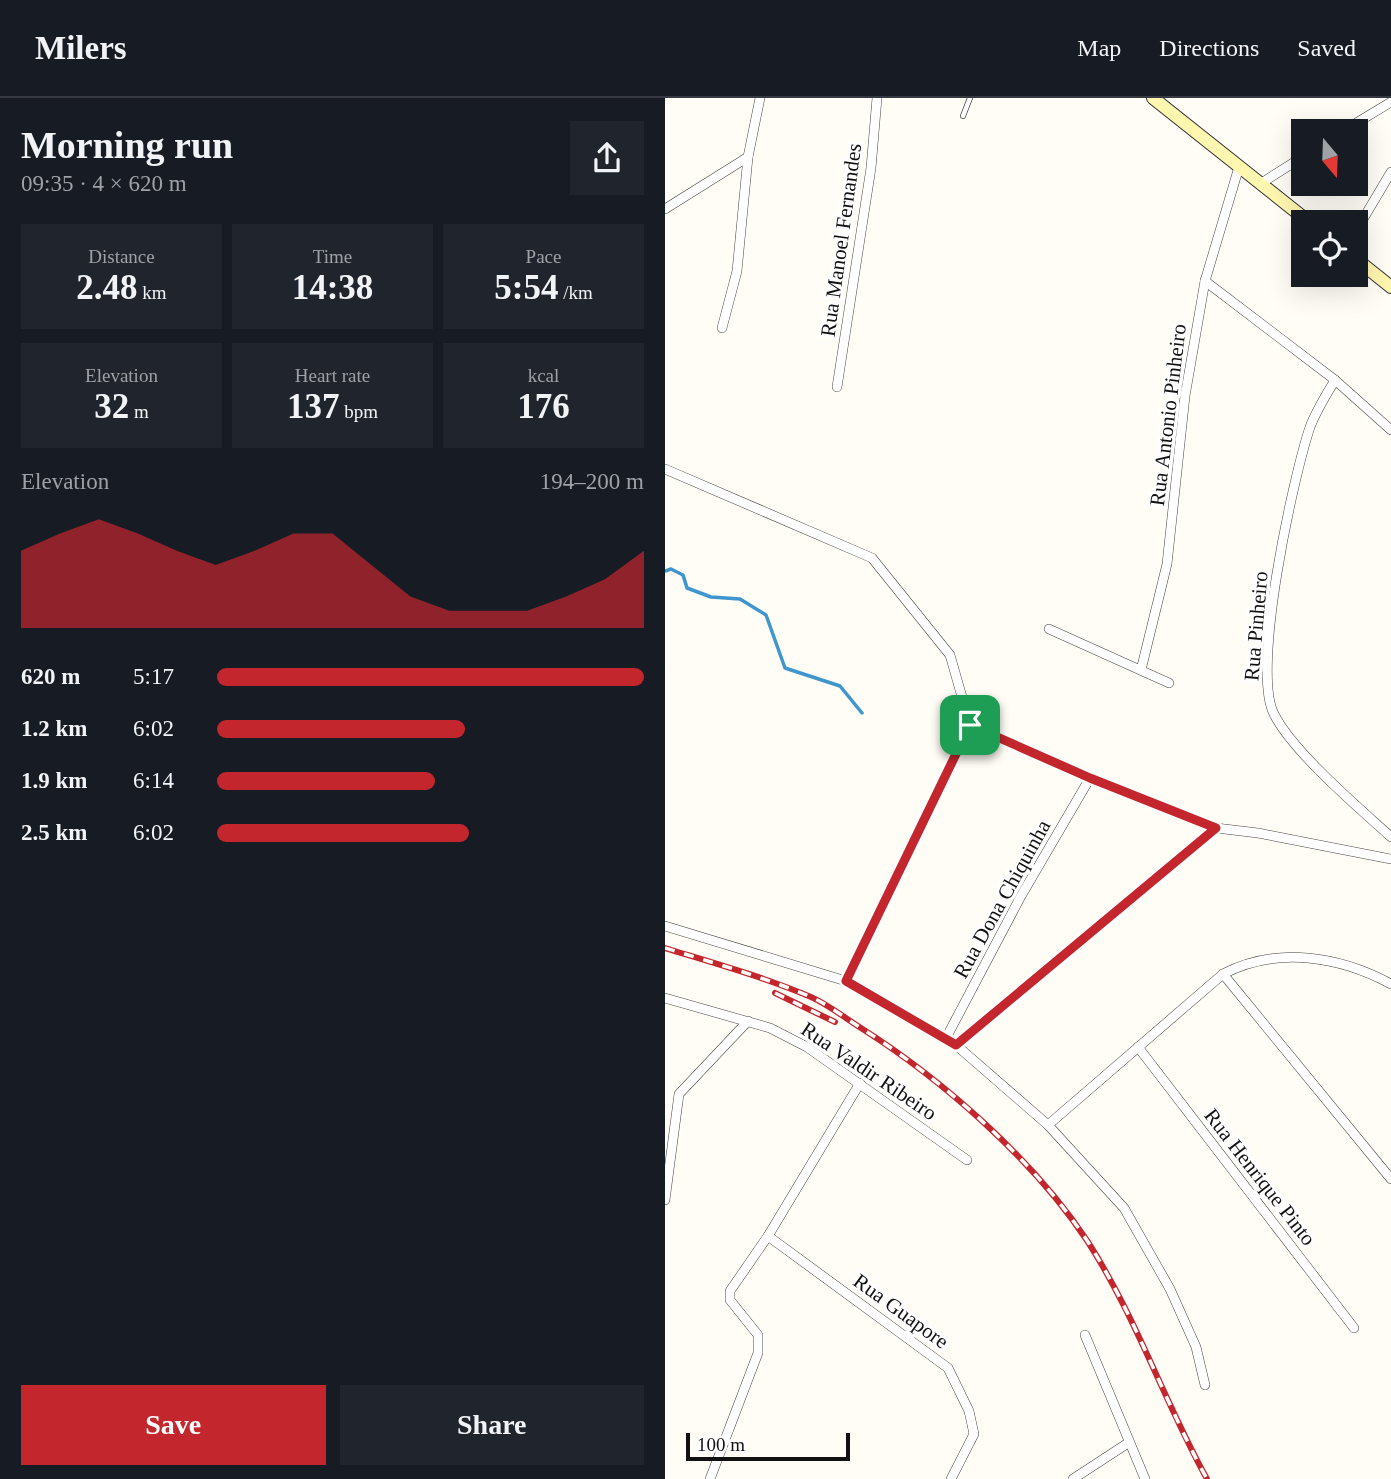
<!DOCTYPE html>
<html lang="en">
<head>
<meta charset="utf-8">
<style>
	:root { --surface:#171b24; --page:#20242c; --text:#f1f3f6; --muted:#9ea1a6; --line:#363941; --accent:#c4262e }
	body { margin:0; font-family:Georgia,serif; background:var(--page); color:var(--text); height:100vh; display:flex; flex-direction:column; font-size:26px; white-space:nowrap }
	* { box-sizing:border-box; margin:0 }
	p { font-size:23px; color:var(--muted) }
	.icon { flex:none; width:38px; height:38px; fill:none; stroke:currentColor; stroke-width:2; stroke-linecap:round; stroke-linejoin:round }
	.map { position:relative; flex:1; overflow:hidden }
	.panel { display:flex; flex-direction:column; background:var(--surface); width:665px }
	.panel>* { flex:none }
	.needle { width:46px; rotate:161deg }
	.buttons { position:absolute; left:626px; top:21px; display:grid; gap:14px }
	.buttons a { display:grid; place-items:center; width:77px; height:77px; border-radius:0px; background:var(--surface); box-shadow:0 7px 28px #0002; font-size:35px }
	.scale { position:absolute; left:21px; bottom:18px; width:164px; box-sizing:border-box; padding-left:7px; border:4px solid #111; border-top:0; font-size:19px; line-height:24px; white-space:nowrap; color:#111; -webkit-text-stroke:5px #fff; paint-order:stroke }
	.pin { position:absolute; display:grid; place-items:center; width:60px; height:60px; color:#fff; margin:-30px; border-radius:14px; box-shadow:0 4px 10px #0006 }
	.round { display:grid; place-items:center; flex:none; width:74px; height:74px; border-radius:0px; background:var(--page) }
	.summary { display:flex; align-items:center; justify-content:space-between; height:119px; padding:0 21px }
	h1 { font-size:38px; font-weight:800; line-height:52px }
	.stats { display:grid; grid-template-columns:repeat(3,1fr); gap:10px; height:119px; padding:7px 21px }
	.stats div { display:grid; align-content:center; border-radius:0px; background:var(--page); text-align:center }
	.stats b { font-size:35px; font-weight:800 }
	.stats small { font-size:19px; font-weight:400 }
	.stats p { font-size:19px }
	.chart { height:196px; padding:14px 21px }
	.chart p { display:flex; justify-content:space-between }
	.chart svg { width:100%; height:126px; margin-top:7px; fill:var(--accent); opacity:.7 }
	.cta { display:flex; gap:14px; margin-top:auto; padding:14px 21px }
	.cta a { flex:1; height:80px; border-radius:0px; background:var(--accent); color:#fff; font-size:28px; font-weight:800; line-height:80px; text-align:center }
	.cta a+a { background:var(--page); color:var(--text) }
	ul { padding:0 21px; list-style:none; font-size:23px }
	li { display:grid; grid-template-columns:112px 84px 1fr; align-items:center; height:52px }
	li i { height:18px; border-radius:9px; background:var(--accent) }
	header { display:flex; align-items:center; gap:42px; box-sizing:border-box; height:98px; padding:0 35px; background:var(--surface); border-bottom:2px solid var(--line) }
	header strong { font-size:33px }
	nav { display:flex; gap:38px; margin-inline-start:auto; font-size:24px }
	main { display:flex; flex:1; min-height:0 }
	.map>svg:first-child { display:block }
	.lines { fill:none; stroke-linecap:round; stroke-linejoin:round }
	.stream { stroke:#3f96cf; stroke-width:3.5 }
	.service-casing { stroke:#444; stroke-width:6 }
	.minor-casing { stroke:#444; stroke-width:10 }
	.secondary-casing { stroke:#333; stroke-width:14 }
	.service { stroke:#fff; stroke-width:4.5 }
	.minor { stroke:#fff; stroke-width:9 }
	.secondary { stroke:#fff6b0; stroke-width:12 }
	.rail-casing { stroke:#c4262e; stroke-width:6 }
	.rail { stroke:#fff; stroke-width:3.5; stroke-dasharray:10; stroke-linecap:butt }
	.route-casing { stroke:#fff; stroke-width:14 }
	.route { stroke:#c4262e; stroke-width:9 }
	.labels { text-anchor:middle; stroke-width:7; stroke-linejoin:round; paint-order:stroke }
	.street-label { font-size:21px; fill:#111; stroke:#fff }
</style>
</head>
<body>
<header>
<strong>Milers</strong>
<nav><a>Map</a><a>Directions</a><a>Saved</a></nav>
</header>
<main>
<section class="panel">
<div class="summary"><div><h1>Morning run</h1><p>09:35 · 4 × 620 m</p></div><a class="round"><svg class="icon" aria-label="share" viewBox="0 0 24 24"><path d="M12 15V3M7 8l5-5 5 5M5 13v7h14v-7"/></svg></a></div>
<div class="stats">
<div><p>Distance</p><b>2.48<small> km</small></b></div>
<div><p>Time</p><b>14:38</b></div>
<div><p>Pace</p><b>5:54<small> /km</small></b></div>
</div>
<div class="stats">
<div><p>Elevation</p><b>32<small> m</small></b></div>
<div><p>Heart rate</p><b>137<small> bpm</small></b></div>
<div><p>kcal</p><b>176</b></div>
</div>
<div class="chart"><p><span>Elevation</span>194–200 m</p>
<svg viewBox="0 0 160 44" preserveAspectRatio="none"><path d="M0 44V17L10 11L20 6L30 11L40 17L50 22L60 17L70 11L80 11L90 22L100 33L110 38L120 38L130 38L140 33L150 27L160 17V44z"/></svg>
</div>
<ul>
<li><b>620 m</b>5:17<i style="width:100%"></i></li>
<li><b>1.2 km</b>6:02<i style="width:58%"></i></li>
<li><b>1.9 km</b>6:14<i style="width:51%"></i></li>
<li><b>2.5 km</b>6:02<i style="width:59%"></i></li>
</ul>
<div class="cta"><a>Save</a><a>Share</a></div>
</section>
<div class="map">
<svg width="726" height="1381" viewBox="0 0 726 1381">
	<rect width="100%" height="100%" fill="#fffdf5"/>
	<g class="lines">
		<path class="stream" d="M0 473 6 471 18 477 22 490 46 499 75 501 101 517 120 570 175 588 197 615"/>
		<g class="service-casing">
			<path id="service" d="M298 18 305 0"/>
		</g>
		<g class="minor-casing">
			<g id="minor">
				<path d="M678 33 726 4"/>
				<path d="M595 86 639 58"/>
				<path d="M0 111 83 59"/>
				<path d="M691 133 726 74"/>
				<path d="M540 183 670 282 726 332"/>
				<path d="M57 230 72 173 83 59 95 0"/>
				<path d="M670 282C661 297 651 313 645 329 628 380 586 572 609 616 627 653 694 710 726 739"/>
				<path d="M172 289 206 70 212 0"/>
				<path d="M0 371 207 460 285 557 305 627"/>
				<path d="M384 531 504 585"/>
				<path d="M476 572 502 466 520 298 540 183 574 69"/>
				<path d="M305 627 425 680 551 730 593 735 726 761"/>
				<path d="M0 828 181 883 291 947 383 1027 459 1110 505 1191 531 1249 540 1287"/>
				<path d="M558 876 726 1081"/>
				<path d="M181 883 305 627"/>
				<path d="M0 900 105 930 142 949 302 1062"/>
				<path d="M281 940 356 798 425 680"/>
				<path d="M291 947 551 730"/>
				<path d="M473 949 689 1230"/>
				<path d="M383 1027 558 876C612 848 674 858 726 886"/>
				<path d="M0 1102 14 996 83 923"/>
				<path d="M103 1138 283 1270 304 1313 309 1336 286 1381"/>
				<path d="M420 1237 480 1381"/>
				<path d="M45 1381 93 1255V1237L65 1202V1193L103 1138 195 985"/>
				<path d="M408 1381 463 1345"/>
			</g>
		</g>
		<g class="secondary-casing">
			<g id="secondary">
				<path d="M488 0 644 124"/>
				<path d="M691 161 726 189"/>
			</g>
		</g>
		<use href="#service" class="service"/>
		<use href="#minor" class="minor"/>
		<use href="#secondary" class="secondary"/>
		<g class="rail-casing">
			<g id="rail">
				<path d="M0 850C49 865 99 879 146 899 164 907 180 920 196 930 278 982 369 1062 423 1144 471 1219 499 1303 542 1381"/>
				<path d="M110 895 170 924"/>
			</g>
		</g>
		<use href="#rail" class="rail"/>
	</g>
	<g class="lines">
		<g class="route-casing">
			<path id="route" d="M305 627 425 680 551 730 291 947 181 883Z"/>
		</g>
		<use href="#route" class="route"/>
	</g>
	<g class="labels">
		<g class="street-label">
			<text transform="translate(176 142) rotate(-82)" y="7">Rua Manoel Fernandes</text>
			<text transform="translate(503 317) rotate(-83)" y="7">Rua Antonio Pinheiro</text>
			<text transform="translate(591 528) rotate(-85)" y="7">Rua Pinheiro</text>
			<text transform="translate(337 801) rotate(-61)" y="7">Rua Dona Chiquinha</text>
			<text transform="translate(204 973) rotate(34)" y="7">Rua Valdir Ribeiro</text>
			<text transform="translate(595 1079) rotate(52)" y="7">Rua Henrique Pinto</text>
			<text transform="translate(236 1213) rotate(36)" y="7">Rua Guapore</text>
		</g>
	</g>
</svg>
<div class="buttons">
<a><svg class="needle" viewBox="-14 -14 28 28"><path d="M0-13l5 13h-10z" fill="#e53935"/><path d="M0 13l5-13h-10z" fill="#9ea1a6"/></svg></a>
<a><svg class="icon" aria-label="locate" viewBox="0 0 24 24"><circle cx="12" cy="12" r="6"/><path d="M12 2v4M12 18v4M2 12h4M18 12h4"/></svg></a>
</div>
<div class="scale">100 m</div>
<div class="pin" style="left:305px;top:627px;background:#1e9e55"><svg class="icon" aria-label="arrive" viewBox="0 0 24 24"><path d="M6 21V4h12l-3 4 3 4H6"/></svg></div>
</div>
</main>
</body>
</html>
